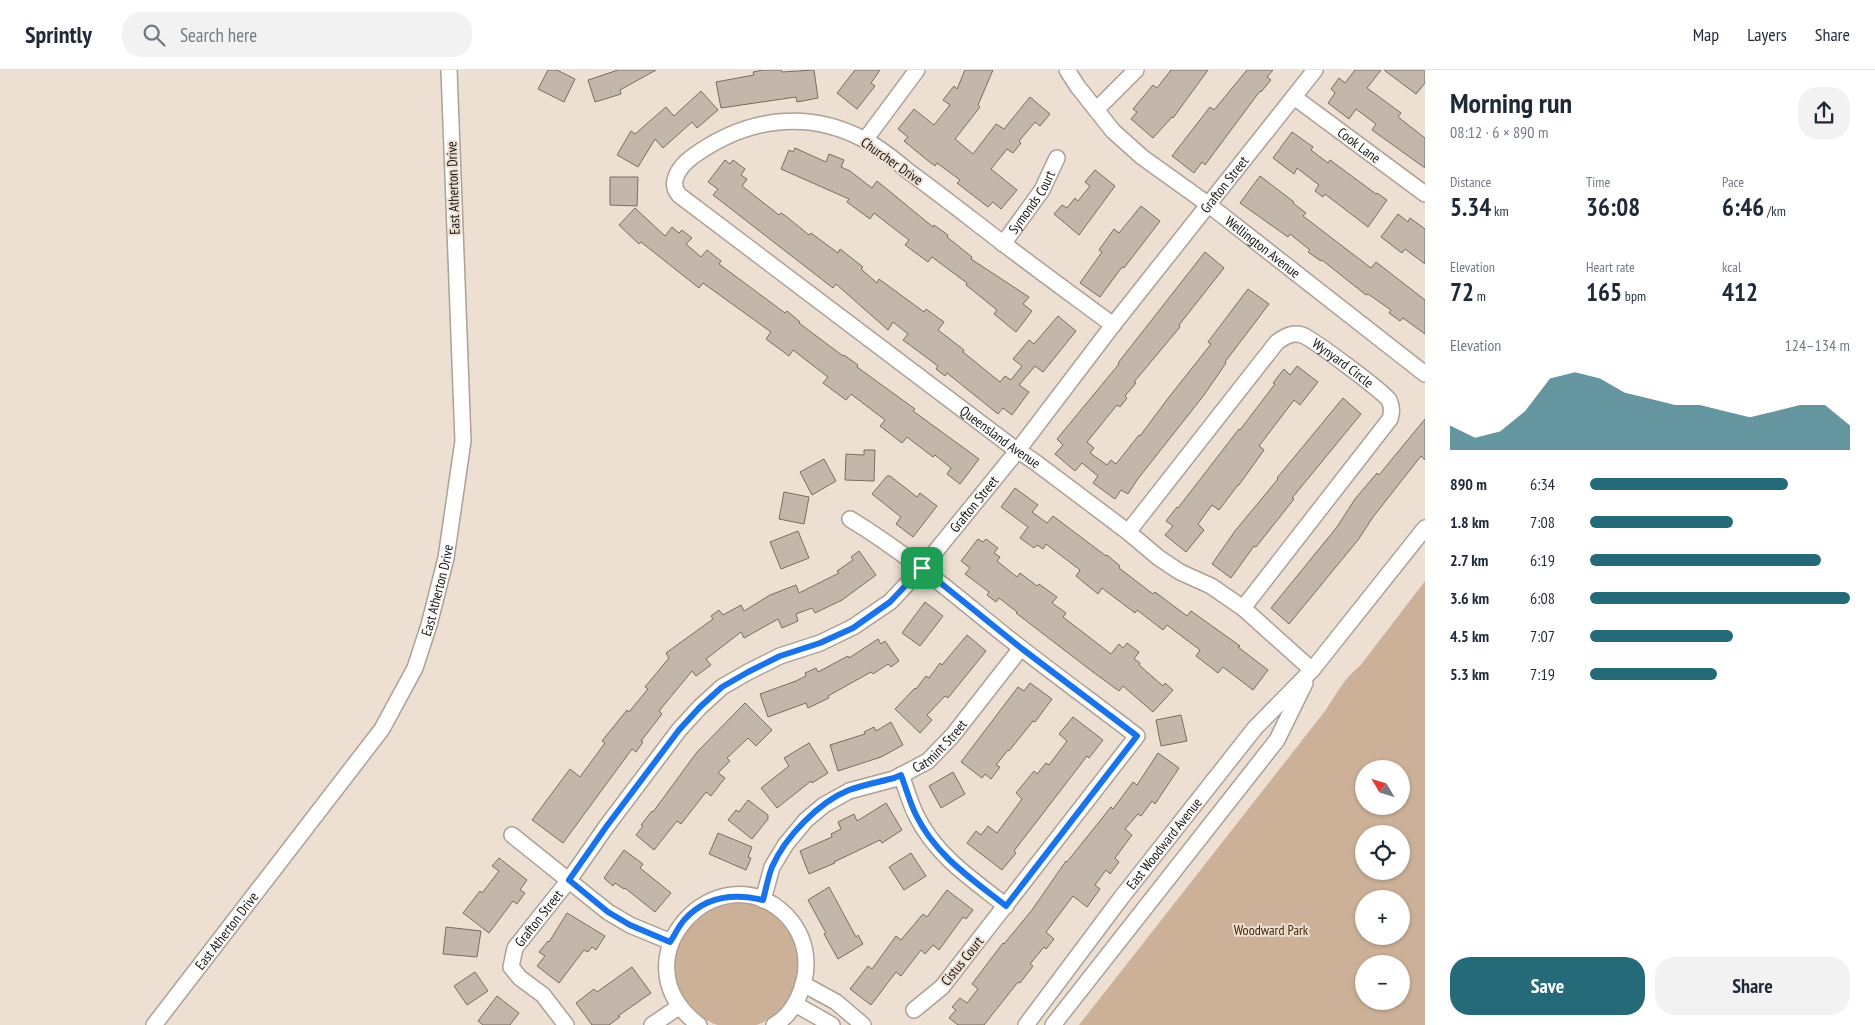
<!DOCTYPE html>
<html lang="en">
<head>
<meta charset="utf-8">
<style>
	:root { --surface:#fff; --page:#f2f2f3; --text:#1f2937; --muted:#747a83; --line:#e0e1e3; --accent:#246a79 }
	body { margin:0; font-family:"PT Sans Narrow",sans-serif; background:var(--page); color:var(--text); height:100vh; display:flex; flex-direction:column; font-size:19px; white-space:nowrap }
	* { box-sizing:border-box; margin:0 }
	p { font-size:16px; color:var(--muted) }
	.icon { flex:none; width:28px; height:28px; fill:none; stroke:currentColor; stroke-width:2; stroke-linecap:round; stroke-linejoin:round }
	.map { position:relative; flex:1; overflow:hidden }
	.panel { display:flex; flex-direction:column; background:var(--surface); width:450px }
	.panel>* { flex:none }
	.needle { width:32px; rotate:308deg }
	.controls { position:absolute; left:1355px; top:690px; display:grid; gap:10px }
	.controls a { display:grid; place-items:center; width:55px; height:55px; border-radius:50%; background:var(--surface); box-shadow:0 1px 4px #0004; font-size:25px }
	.pin { position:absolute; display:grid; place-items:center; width:42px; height:42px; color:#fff; margin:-21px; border-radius:10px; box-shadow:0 2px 8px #0006 }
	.round { display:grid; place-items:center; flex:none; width:52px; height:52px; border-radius:20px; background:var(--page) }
	.headline { display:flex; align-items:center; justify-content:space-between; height:85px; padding:0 25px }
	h1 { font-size:28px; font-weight:600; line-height:38px }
	.metrics { display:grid; grid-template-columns:repeat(3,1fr); gap:8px; height:85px; padding:5px 25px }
	.metrics div { display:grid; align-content:center }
	.metrics b { font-size:25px; font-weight:600 }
	.metrics small { font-size:14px; font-weight:400 }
	.metrics p { font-size:14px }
	.chart { height:140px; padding:10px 25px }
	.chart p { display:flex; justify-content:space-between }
	.chart svg { width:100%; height:90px; margin-top:5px; fill:var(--accent); opacity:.7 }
	.cta { display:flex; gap:10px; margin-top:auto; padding:10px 25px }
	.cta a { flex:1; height:58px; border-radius:20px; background:var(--accent); color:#fff; font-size:20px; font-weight:600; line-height:58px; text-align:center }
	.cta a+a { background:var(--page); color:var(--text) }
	ul { padding:0 25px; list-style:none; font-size:16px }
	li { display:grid; grid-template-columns:80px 60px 1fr; align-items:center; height:38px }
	li i { height:12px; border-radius:6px; background:var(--accent) }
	header { display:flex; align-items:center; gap:30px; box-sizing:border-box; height:70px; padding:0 25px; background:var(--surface); border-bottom:1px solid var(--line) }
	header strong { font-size:24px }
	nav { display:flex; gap:28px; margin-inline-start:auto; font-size:18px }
	.search { width:350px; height:45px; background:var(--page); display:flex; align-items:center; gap:12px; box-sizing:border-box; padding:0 18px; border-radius:20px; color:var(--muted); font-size:19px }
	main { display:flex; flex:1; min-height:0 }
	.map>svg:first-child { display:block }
	.green { fill:#ccb198; fill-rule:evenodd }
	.building { fill:#c3b6aa; stroke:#796d62 }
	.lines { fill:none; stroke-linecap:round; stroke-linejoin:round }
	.minor-casing { stroke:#ada094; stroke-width:18 }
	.minor { stroke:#fff; stroke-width:15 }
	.route-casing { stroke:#fff; stroke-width:10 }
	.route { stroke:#1a73e8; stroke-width:6 }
	.labels { text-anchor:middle; stroke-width:4; stroke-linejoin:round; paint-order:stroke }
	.street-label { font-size:14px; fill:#191510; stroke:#ede0d3 }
	.park-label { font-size:14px; fill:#462805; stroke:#ede0d3 }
</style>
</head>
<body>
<header>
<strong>Sprintly</strong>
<div class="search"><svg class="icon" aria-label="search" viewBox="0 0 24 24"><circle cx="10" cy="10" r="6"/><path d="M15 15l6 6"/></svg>Search here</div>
<nav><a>Map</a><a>Layers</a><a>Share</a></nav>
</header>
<main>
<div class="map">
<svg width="1425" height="955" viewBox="0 0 1425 955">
	<rect width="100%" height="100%" fill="#ede0d3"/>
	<g class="green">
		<path d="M1425 511V955H1079L1325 641C1335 626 1345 607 1360 596ZM1364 699H1401V736H1364ZM1364 764H1401V801H1364ZM1364 829H1401V866H1364ZM1364 894H1401V931H1364Z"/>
		<circle cx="737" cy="895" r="63"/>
	</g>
	<g class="building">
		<path d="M548 0H557L575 9 564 32 538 19Z"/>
		<path d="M618 0H656L620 20 621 24 595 32 588 10Z"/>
		<path d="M763 0H781L782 2 814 0 818 28 797 32 796 27 721 38 716 12 754 5 753 2Z"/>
		<path d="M855 0H880L871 13 875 16 857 39 837 23Z"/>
		<path d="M965 0H993L978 35 980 37 955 69 973 84 996 54 1004 59 1030 27 1050 44 1040 56 1035 52 1019 71 1021 73 1013 83 1007 79 991 99 1017 120 1001 139 993 132 988 137 957 113 960 110 937 93 935 96 927 90 904 71 908 67 898 59 914 39 934 55 950 35 943 30 954 16 957 19Z"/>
		<path d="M1171 0H1208L1173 48 1172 47 1153 68 1131 49 1137 42 1133 39 1153 15 1157 18Z"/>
		<path d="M1247 0H1273L1267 7 1271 10 1261 22 1260 21 1205 95 1202 92 1194 103 1172 86 1210 37 1214 40Z"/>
		<path d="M1355 0H1381L1367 18 1401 43 1398 47 1425 68V98L1372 60 1376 54 1356 39 1349 49 1328 33 1335 23 1331 19 1339 8 1345 13Z"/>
		<path d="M1384 0H1425V13L1416 24Z"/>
		<path d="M701 21 718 40 697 58 692 52 663 78 655 69 638 97 617 85 631 61 635 64 666 37 674 46Z"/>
		<path d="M1292 62 1313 77 1311 80 1328 93 1330 90 1376 124 1377 123 1387 130 1368 157 1325 124 1323 127 1315 121 1319 115 1297 98 1294 104 1273 88Z"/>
		<path d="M795 78 826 92 829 84 844 90 841 97 850 101 872 118 877 111 933 157 934 155 948 165 947 167 972 187 971 189 1029 227 1023 234 1032 241 1016 262 994 244 997 240 966 215 967 213 932 187 928 192 905 175 909 170 874 143 870 149 847 132 849 129 781 99 789 80 793 82Z"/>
		<path d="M725 90 730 94 733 90 745 99 741 105 747 109 742 116 779 145 781 143 787 147 809 165 811 163 838 183 840 179 863 197 861 199 877 213 879 209 924 242 926 239 944 252 938 260 964 280 963 282 1000 312 1005 306 1011 310 1022 296 1013 289 1029 270 1034 274 1058 246 1076 261 1043 302 1035 296 1019 315 1029 322 1012 345 1003 338 998 344 947 303 945 306 936 299 938 296 903 270 908 264 893 252 888 260 836 214 833 218 713 125 718 119 708 112Z"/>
		<path d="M1095 100 1115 116 1079 165 1054 144 1062 135 1067 138 1075 128 1078 131 1090 116 1085 112Z"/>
		<path d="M1260 106 1294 132 1293 133 1306 143 1303 146 1371 198 1376 192 1425 230V264L1403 248 1400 251 1389 243 1391 240 1368 224 1366 225 1322 190 1321 191 1308 182 1310 180 1290 164 1288 167 1240 133Z"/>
		<path d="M610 107H638L637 136 610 135Z"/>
		<path d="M1141 136 1160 151 1124 198 1122 197 1100 227 1080 213 1102 182 1099 180 1114 159 1119 163Z"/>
		<path d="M635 138 665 166 672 157 679 163 682 160 692 168 686 174 701 187 707 180 721 191 719 194 785 243 787 241 800 252 799 253 843 286 844 285 858 295 857 297 915 339 913 341 979 389 960 414 947 404 951 398 935 385 933 387 907 367 902 373 880 356 885 350 851 324 846 330 823 313 828 307 793 280 789 286 766 269 771 262 703 213 699 218 641 172 639 174 619 155Z"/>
		<path d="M1398 144 1408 152 1410 148 1425 159V194L1405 179 1402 183 1381 167Z"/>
		<path d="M1205 182 1224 198 1179 255 1180 257 1134 312 1136 313 1125 326 1127 328 1120 337 1117 335 1087 372 1094 378 1090 383 1107 395 1111 390 1116 394 1139 365 1140 366 1166 331 1211 274 1208 272 1248 219 1269 234 1225 292 1226 293 1204 325 1137 410 1128 424 1121 420 1115 429 1093 413 1098 406 1082 393 1075 401 1055 384 1063 375 1057 369 1119 294 1118 293Z"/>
		<path d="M1297 296 1318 312 1300 335 1294 330 1259 376 1264 380 1239 415H1238L1219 440 1212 435 1198 454 1204 460 1186 482 1165 465 1173 456 1166 451 1177 437 1178 438 1239 359 1240 360 1275 314 1273 313 1284 299 1290 305Z"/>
		<path d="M1343 328 1361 344 1292 428 1294 429 1256 477 1254 476 1231 508 1212 494 1235 461 1278 409 1277 408Z"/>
		<path d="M1425 349V390L1421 386 1373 447 1358 470 1289 554 1271 538 1337 457 1355 429 1377 403 1379 405Z"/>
		<path d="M864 380H875L874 411 845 410 846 384 864 385Z"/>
		<path d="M824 389 836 411 812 425 800 402Z"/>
		<path d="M887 406H890L917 427 920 423 937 436 913 467 896 454 901 447 872 424Z"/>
		<path d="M1015 418 1038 435 1032 442 1047 453 1053 446 1106 486 1107 485 1120 496 1119 498 1153 524 1155 522 1187 546 1191 541 1240 576 1238 577 1268 600 1253 620 1223 597 1218 603 1196 586 1200 580 1167 555 1163 560 1137 540 1135 543 1102 518 1098 524 1076 506 1080 500 1046 474 1043 479 1037 475 1034 478 1020 468 1028 457 1001 437Z"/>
		<path d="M784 422 809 427 804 454 779 449Z"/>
		<path d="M798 461 809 488 781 499 770 472Z"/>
		<path d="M978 469 983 472 986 469 998 478 994 483 1000 487 997 491 1017 507 1020 503 1037 516 1039 514 1057 527 1052 533 1066 543 1063 547 1111 584 1119 574 1123 578 1127 573 1139 582 1134 589 1140 593 1139 595 1163 616 1165 613 1173 620 1153 642 1123 616 1119 621 1093 602 1016 543 1017 542 999 528 996 532 987 525 989 522 965 504 970 498 961 491Z"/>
		<path d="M859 481 876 505 842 530 815 543 812 538 796 544 798 551 782 558 778 549 744 568 741 562 706 589 711 595 696 606 692 601 659 641 662 644 641 671 643 672 636 682 632 679 563 773 532 750 570 699 580 707 605 673 602 671 627 640 629 642 648 619 645 617 669 588 666 583 713 549 711 546 719 540 723 545 741 535 744 541 770 525 796 515 799 523 839 503 837 501 853 490 851 487Z"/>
		<path d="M925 532 943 546 920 576 902 563Z"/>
		<path d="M967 565 986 581 948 628 945 626 927 645 932 650 920 663 895 639 915 618 916 619 926 606 929 608 940 593 942 595Z"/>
		<path d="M878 569 881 574 885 571 899 591 891 597 888 594 873 604 871 602 828 626 829 628 808 638 806 633 768 647 760 624 796 611 806 606 805 603 816 598 818 602 848 586 849 588Z"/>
		<path d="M1030 613 1052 629 1035 652 1033 651 1009 681 1008 680 996 695 1000 697 991 709 985 704 982 708 961 692 1018 617 1024 621Z"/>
		<path d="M745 633 772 660 756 676 748 668 727 688 730 691 718 703 725 708 711 726 706 722 681 754 677 751 654 780 636 765 643 756 641 755 652 741 653 742 697 682Z"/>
		<path d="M1181 645 1187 671 1161 676 1156 650Z"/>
		<path d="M1073 647 1103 670 1089 688 1087 686 1014 781 1016 783 1002 800 967 773 976 761 981 765 988 756 997 763 1022 729 1016 723 1034 701 1037 704 1046 693 1049 695 1067 671 1059 664Z"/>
		<path d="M891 652 903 675 881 687 838 701 830 675 865 664 864 662 874 657 876 661Z"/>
		<path d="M809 673 828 703 812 713 811 711 777 738 761 718 789 696 784 688Z"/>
		<path d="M1158 683 1179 698 1155 734 1152 731 1141 746 1138 744 1125 759 1132 765 1115 788 1119 792 1110 804 1106 800 1095 815 1100 819 1087 837 1073 826 1046 862 1054 869 1046 879 1044 877 1030 894 1033 896 1020 913 1018 912 984 955H958L949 948 956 940 952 937 960 928 967 933 978 919 972 914 1003 873 1004 874 1032 840 1066 791 1067 792 1111 737 1113 739 1133 712 1137 715Z"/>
		<path d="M953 702 965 724 941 738 929 716Z"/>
		<path d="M748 730 768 745V749L752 769 728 750 736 740 739 742Z"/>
		<path d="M886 733 902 760 882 773 880 770 834 792 835 793 809 804 800 781 832 767 831 764 841 759 838 752 854 744 857 751Z"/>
		<path d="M718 763 752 777 748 787 751 788 746 800 709 784Z"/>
		<path d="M624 780 643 794 640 798 671 823 655 842 625 818 624 819 615 813 613 816 604 808Z"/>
		<path d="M911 783 926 806 904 820 889 797Z"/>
		<path d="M499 788 527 810 520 820 525 823 517 834 513 831 489 863 463 843 480 821 482 823 499 801 492 796Z"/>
		<path d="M829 817 856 867 858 865 863 874 838 889 824 864 826 863 808 830Z"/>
		<path d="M947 820 973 840 966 849 963 847 939 880 933 875 925 884 921 880 901 906 896 902 871 935 850 919 868 896 872 899 896 866 901 870 923 844 927 847Z"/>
		<path d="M567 843 605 866 596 880 592 877 588 882 584 880 559 913 537 896 545 886 539 882 548 871 549 872Z"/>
		<path d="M446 857 481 861 477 887 443 884Z"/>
		<path d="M632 897 651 923 618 946 620 947 609 955H592L576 933 594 919 597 922Z"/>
		<path d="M475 902 488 921 467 935 454 916Z"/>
		<path d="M497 926 519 943 510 955H483L478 951Z"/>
	</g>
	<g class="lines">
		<g class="minor-casing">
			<g id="minor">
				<path id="s1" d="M1067 0 1078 17 1113 61 1142 87 1209 135 1425 304"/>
				<path id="s2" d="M1294 27 1425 124"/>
				<path d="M1096 40 1136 0"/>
				<path d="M865 70 917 0"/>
				<path id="s3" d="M1003 174 1042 120 1057 88"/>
				<path id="s4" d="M1113 255C1067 221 1020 187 974 151 952 134 930 117 908 101 895 90 880 78 865 70 806 38 744 49 692 87 680 96 668 112 679 125L1011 376 1035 392 1128 462 1159 488 1180 502 1211 516 1243 538 1312 600"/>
				<path d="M850 449C906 483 956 526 1007 567 1050 601 1094 633 1137 666L942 917 914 940"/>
				<path id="s5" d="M1128 462 1277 272C1284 267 1292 262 1302 265 1312 268 1382 321 1389 330 1392 336 1392 343 1390 349L1243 538"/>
				<path d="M901 705C906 718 910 733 916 745 936 786 972 809 1006 836"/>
				<path d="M512 765 608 842 630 855 671 872"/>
				<path id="s6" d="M763 830 772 797 786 774 806 750 824 735 849 721 894 709 928 691 953 665 1021 578"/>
				<path d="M803 914 836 932 863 955"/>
				<path d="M795 934 832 955"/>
				<path id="s7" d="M154 955 382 659 415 598 429 555 446 488 463 371 449 0"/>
				<path id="s8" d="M566 955 543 925 520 908 511 897 515 878 569 810 606 757 679 660 700 637 722 617 748 602 780 586 820 573 853 557 890 532 922 498 1018 380 1113 255 1315 0"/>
				<path d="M652 955 680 936"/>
				<path d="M699 955C613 891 718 777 787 846 799 859 806 876 806 894 806 917 794 944 774 955"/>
				<path id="s9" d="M1026 955 1121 828 1255 658 1312 600 1425 458"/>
				<path d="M1053 955 1277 670 1305 613"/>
			</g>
		</g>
		<use href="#minor" class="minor"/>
	</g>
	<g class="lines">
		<g class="route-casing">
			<path id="route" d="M922 498 1021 578 1137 666 1006 836C972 809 936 786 916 745 910 733 906 718 901 705L894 708C879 712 863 715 849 720 819 732 785 767 772 797 768 807 766 819 763 830 734 823 706 826 685 849 679 855 675 865 670 872L630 855 608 842 569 810 606 757 679 660 700 637 722 617 748 602 780 586 820 573 853 558 890 532Z"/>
		</g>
		<use href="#route" class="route"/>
	</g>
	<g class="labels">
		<g class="street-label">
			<text dy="5" stroke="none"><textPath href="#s2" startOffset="81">Cook Lane</textPath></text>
			<text transform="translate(892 91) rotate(35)" y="5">Churcher Drive</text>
			<text dy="5" stroke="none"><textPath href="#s8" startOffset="1158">Grafton Street</textPath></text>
			<text transform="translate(453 118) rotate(-92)" y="5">East Atherton Drive</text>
			<text dy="5" stroke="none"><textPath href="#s3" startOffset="51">Symonds Court</textPath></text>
			<text dy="5" stroke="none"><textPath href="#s1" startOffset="266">Wellington Avenue</textPath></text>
			<text dy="5" stroke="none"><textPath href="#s5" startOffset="318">Wynyard Circle</textPath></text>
			<text dy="5" stroke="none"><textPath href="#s4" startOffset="941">Queensland Avenue</textPath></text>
			<text dy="5" stroke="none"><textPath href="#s8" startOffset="752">Grafton Street</textPath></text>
			<text dy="5" stroke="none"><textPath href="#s7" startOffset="524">East Atherton Drive</textPath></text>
			<text dy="5" stroke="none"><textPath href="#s6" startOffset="248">Catmint Street</textPath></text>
			<text dy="5" stroke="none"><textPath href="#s9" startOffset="228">East Woodward Avenue</textPath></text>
			<text dy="5" stroke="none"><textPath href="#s8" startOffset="138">Grafton Street</textPath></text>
			<text dy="5" stroke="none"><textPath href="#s7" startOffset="119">East Atherton Drive</textPath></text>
			<text transform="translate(962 891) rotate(-51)" y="5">Cistus Court</text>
		</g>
		<g class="park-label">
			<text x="1271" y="865">Woodward Park</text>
		</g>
	</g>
</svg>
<div class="controls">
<a><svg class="needle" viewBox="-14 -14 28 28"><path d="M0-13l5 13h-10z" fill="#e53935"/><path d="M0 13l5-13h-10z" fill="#747a83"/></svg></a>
<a><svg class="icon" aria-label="locate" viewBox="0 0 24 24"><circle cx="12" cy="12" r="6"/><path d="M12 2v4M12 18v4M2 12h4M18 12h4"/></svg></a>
<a>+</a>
<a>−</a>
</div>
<div class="pin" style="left:922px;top:498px;background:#1e9e55"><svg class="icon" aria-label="arrive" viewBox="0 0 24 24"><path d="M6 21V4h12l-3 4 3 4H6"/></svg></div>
</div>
<section class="panel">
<div class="headline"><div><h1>Morning run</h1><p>08:12 · 6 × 890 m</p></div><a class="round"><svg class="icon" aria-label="share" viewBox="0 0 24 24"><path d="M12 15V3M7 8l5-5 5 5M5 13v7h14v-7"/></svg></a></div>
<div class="metrics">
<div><p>Distance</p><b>5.34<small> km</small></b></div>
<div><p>Time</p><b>36:08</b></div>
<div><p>Pace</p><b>6:46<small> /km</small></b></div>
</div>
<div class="metrics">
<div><p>Elevation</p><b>72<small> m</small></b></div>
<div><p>Heart rate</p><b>165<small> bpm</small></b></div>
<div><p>kcal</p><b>412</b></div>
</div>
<div class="chart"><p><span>Elevation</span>124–134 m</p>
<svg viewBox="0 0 160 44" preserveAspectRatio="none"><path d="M0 44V32L10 38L20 35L30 25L40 9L50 6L60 9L70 16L80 19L90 22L100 22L110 25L120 28L130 25L140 22L150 22L160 32V44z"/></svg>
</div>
<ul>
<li><b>890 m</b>6:34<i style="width:76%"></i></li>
<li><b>1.8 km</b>7:08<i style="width:55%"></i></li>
<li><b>2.7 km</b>6:19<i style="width:89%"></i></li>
<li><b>3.6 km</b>6:08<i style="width:100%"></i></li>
<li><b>4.5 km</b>7:07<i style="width:55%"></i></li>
<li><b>5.3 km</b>7:19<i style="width:49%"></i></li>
</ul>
<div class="cta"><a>Save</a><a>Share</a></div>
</section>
</main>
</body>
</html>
